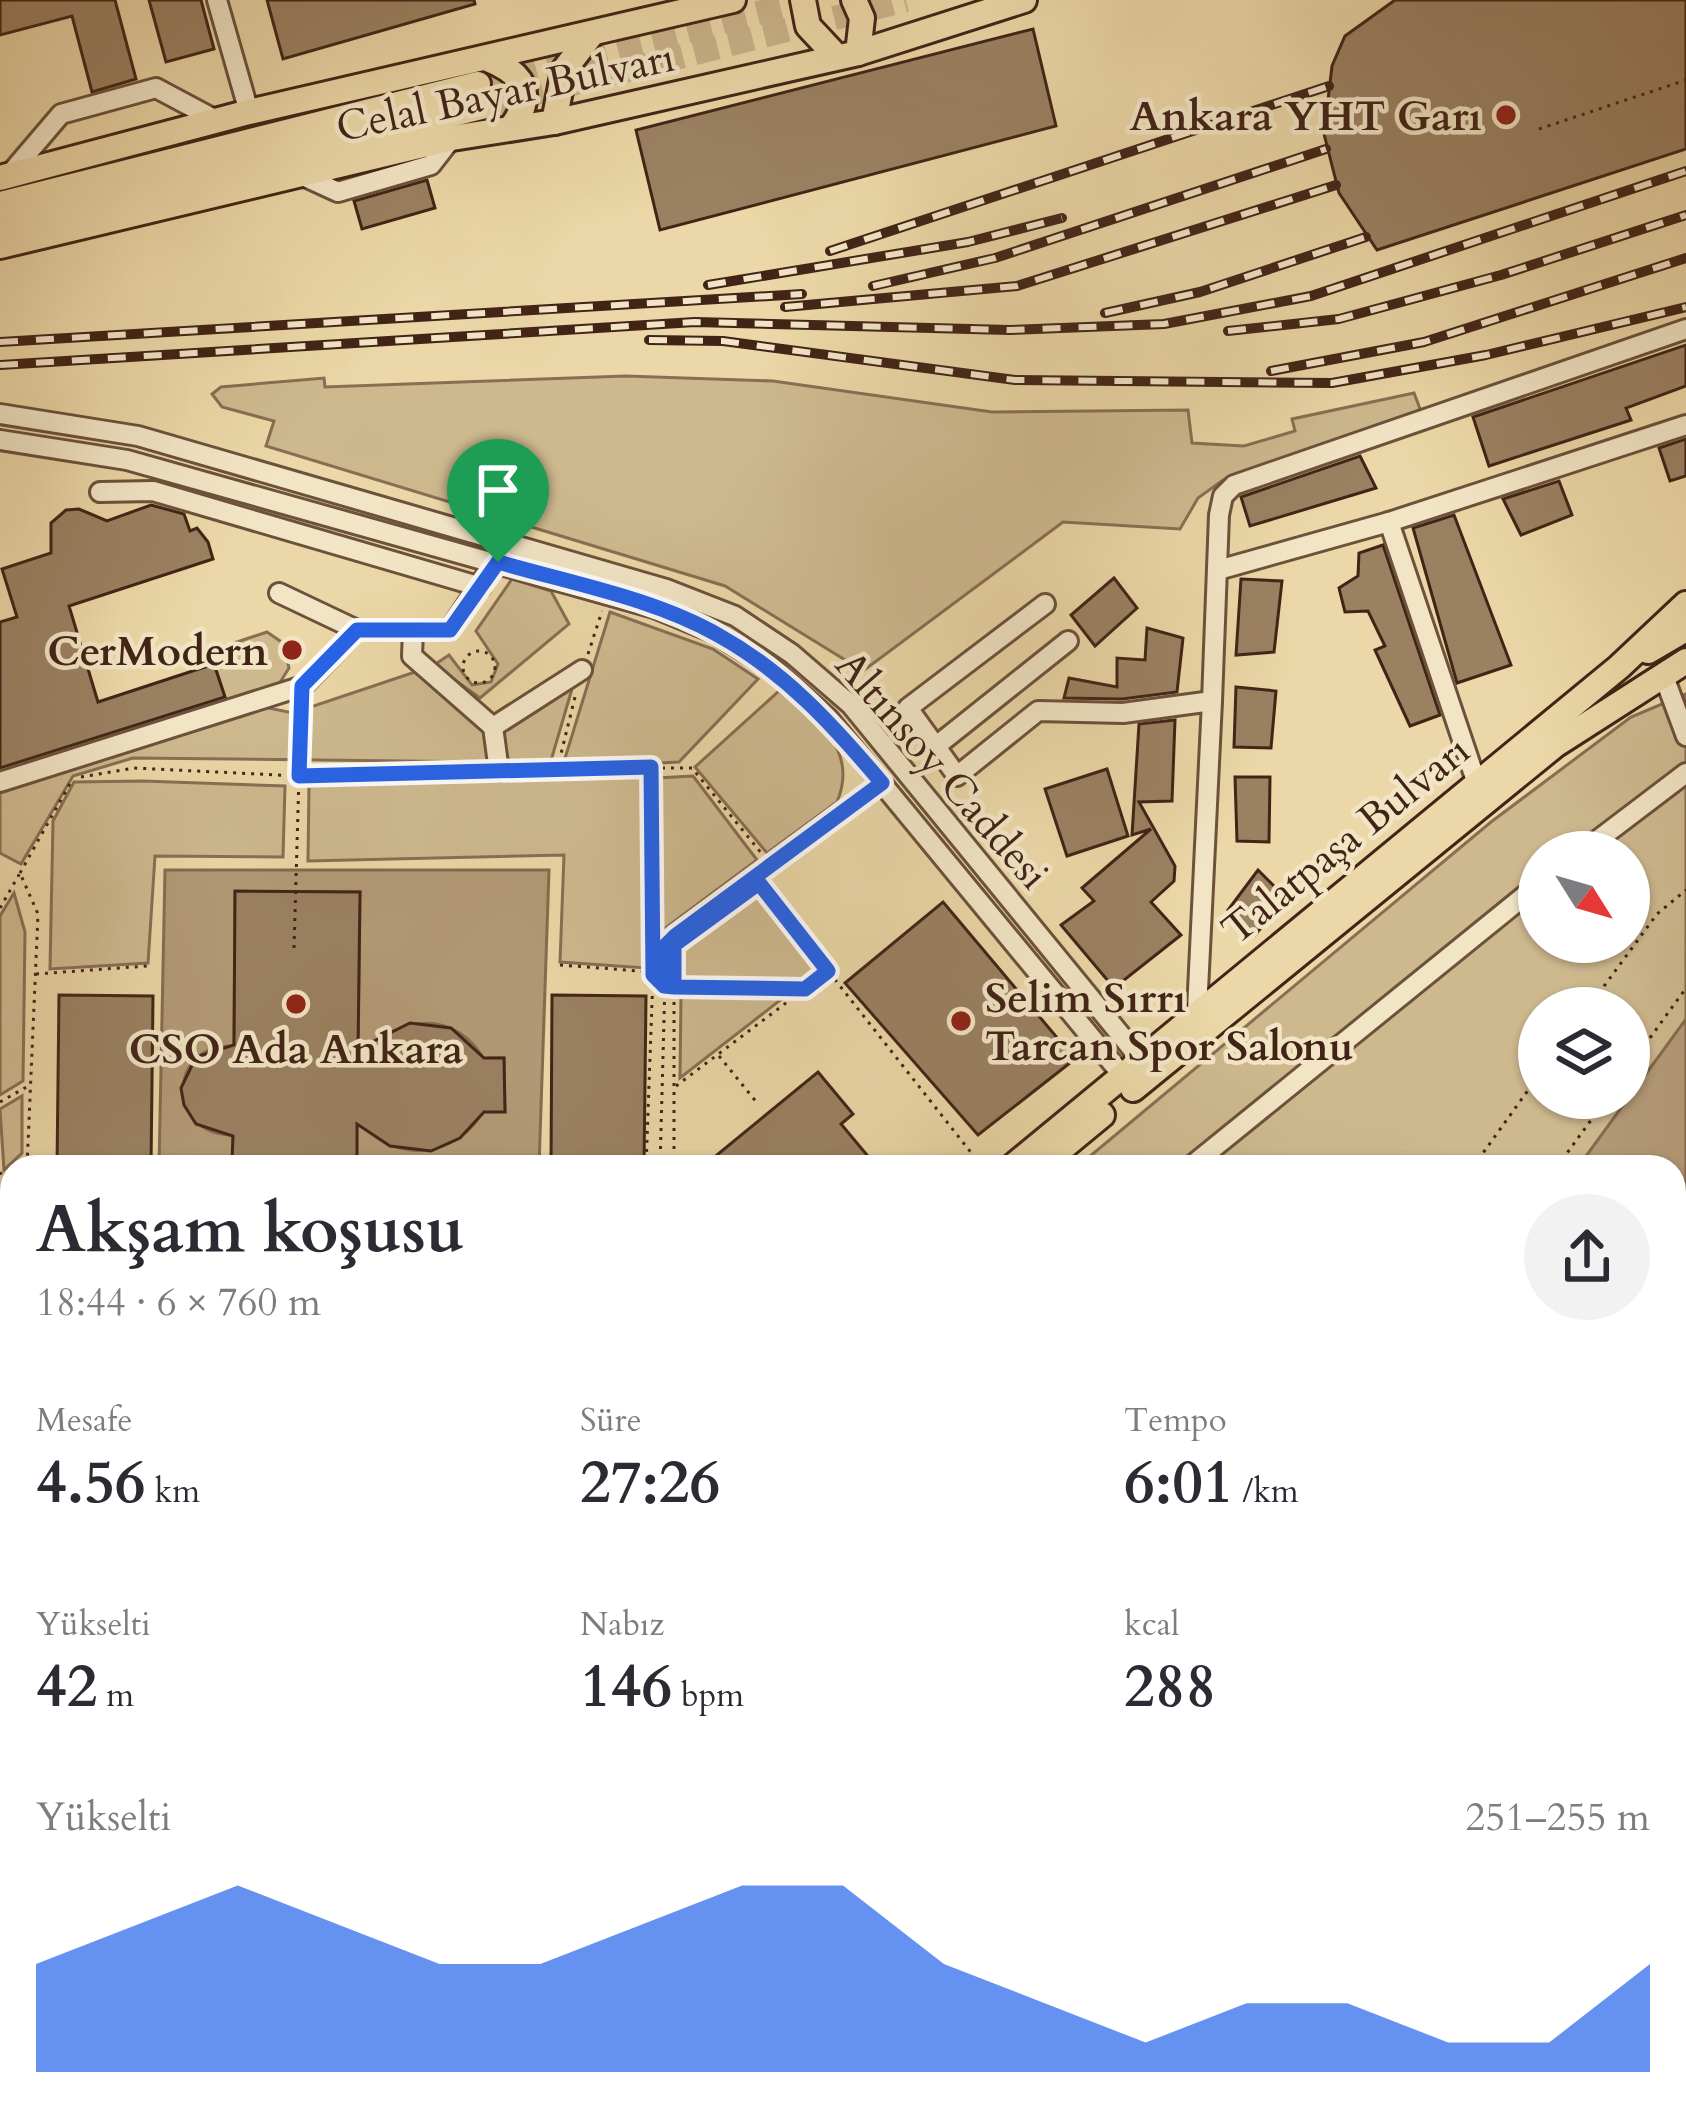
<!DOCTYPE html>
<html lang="tr">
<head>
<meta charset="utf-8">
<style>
	:root { --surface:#fff; --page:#f2f2f3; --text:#2b2b33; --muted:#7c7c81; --accent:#2563eb }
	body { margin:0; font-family:Cardo,serif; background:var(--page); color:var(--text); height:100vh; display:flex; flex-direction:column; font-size:45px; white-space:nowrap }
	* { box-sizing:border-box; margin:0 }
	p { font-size:39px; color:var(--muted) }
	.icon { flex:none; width:66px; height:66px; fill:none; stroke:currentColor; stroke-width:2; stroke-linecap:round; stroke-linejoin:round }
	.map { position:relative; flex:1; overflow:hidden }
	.side { position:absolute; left:0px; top:1155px; width:1686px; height:972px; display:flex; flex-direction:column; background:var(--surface); border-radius:36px 36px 0 0; box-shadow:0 3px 9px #0004 }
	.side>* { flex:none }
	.needle { width:78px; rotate:127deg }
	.buttons { position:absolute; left:1518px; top:831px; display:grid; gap:24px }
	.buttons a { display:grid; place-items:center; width:132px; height:132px; border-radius:50%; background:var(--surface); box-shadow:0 3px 9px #0004; font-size:60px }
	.pin { position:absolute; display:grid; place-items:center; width:102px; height:102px; color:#fff; margin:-123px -51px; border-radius:50% 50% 50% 0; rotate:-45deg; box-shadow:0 0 12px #0007 }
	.pin .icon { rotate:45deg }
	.round { display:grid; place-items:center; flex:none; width:126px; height:126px; border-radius:63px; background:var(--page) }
	.headline { display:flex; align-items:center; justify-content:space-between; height:204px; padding:0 36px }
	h1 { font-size:66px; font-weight:700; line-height:90px }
	.stats { display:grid; grid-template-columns:repeat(3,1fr); gap:18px; height:204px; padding:12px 36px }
	.stats div { display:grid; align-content:center }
	.stats b { font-size:60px; font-weight:700 }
	.stats small { font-size:33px; font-weight:400 }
	.stats p { font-size:33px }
	.chart { height:336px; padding:24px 36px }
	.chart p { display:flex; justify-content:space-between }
	.chart svg { width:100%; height:216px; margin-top:12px; fill:var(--accent); opacity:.7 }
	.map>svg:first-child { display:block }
	.green { fill:#ceb98f; stroke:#886e53; stroke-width:3; fill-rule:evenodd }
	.water { fill:#b29a76; stroke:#856b50; stroke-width:3; fill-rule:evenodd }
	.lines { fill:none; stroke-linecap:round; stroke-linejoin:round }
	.stream { stroke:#856b50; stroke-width:6 }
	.building { fill:#9a8162; stroke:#422417; stroke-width:3 }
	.major-tunnel { stroke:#c9b38a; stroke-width:24; stroke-dasharray:24 12; stroke-linecap:butt }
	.minor-casing { stroke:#6c513b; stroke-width:24 }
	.major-casing { stroke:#422417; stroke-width:30 }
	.path { stroke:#422417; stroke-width:3; stroke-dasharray:3 6; stroke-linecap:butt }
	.minor { stroke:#f2e5c6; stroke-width:18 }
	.major { stroke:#ebd7a7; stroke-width:24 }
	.rail-casing { stroke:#422417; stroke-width:10 }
	.rail { stroke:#f2e5c6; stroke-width:6; stroke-dasharray:18; stroke-linecap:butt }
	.route-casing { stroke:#fff; stroke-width:24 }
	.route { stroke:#2563eb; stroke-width:15 }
	.poi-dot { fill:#8f2418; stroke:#f2e5c6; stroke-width:4.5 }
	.labels { text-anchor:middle; stroke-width:9; stroke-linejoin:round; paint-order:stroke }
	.street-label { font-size:42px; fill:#422417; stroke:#f2e5c6 }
	.poi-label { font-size:42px; font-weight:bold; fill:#422417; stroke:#f2e5c6; text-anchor:end }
</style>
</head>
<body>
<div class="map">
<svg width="1686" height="2127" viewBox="0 0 1686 2127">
	<rect width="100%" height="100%" fill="#ebd7a7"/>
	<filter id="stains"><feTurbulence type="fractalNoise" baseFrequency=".00167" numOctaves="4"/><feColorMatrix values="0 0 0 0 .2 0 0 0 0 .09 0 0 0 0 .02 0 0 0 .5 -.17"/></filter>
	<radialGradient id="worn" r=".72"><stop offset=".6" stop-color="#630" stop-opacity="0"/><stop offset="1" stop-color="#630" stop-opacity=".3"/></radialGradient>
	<g class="green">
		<path d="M626 376 773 381 992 412 1188 410 1192 443 1244 446 1295 431 1292 419 1414 393 1422 414 1223 480 1198 498 1180 529 1063 522 863 671 725 586 266 446 274 421 222 407 212 394 221 387 324 378 325 387Z"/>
		<path d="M512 579 551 591 569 624 480 698 434 665 449 655 472 685 491 682 498 664 476 631Z"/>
		<path d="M610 612 713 649 758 679 679 762 562 768Z"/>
		<path d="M267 632 283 643 289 668 279 684 226 700 214 664 220 662 216 649Z"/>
		<path d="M418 671 488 728 491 762 133 758 73 776 21 864 0 853V790L259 706 293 713Z"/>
		<path d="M574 682 550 764 503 762 501 730Z"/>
		<path d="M779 691C817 719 859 750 837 802L767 853 695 767Z"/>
		<path d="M1686 694V2127H650L658 2115H1674V1167H1077L1491 822 1631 717ZM1539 852H1629V942H1539ZM1539 1008H1629V1098H1539Z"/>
		<path d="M648 774 646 968 560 962 564 855 308 861 309 786Z"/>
		<path d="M693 776 757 860 656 935 657 778Z"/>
		<path d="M143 781 285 786 283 857 155 856 148 963 50 969 53 821 74 782Z"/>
		<path d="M14 893 25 932 23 1081 0 1095V916Z"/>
		<path d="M757 893 818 972 800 983 680 979 681 949Z"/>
		<path d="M681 995 783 998 680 1078Z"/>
		<path d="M22 1096V1153L4 1170 0 1109Z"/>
		<path d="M0 1416 12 1426V1541L0 1528Z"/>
	</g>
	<g class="water">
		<path d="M165 870H549L539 1167H159ZM235 892H360L358 1062C391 1014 458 1006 487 1065L490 1058H504L505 1111 486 1106C459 1160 392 1166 357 1117L356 1162 233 1161V1135C166 1135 167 1043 234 1046Z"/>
		<path d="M1686 1019V1310L1674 1327V1167H1578Z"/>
	</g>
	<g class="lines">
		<path class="stream" d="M0 1496 12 1505"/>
	</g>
	<g class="building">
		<path d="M0 0H115L136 79 92 92 72 16 0 35Z"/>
		<path d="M149 0H201L214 49 166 62Z"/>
		<path d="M267 0H474L475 4 283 59Z"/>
		<path d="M1395 0H1686V149L1377 250 1339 193 1324 134 1332 66 1345 36Z"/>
		<path d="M1033 29 1056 126 660 230 636 130Z"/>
		<path d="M427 180 435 208 362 229 354 201Z"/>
		<path d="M1686 345V386L1626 408 1631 420 1489 466 1473 417Z"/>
		<path d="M1686 439V476L1670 481 1659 448Z"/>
		<path d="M1360 456 1376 488 1250 526 1241 497Z"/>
		<path d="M1559 481 1572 515 1521 535 1503 499Z"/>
		<path d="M151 505 184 514 190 531 197 528 208 542 213 559 69 606 98 702 214 664 225 697 0 768V622L17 617 2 569 51 553V523L66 510 79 509 107 521Z"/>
		<path d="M1454 515 1511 665 1457 683 1413 528Z"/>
		<path d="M1383 545 1440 715 1410 726 1375 650 1385 646 1368 611 1345 612 1339 588 1358 576 1359 553Z"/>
		<path d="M1114 578 1137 608 1095 646 1071 615Z"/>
		<path d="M1241 579 1282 581 1274 652 1236 655Z"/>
		<path d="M1147 628 1183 638 1177 692 1122 699 1064 698 1069 678 1117 687V658L1145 660Z"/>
		<path d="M1236 687 1276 691 1271 748 1234 747Z"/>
		<path d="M1175 720 1172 801 1139 802 1175 866 1174 881 1151 902 1181 935 1114 988 1061 925 1094 901 1082 888 1151 829 1132 835 1139 724Z"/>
		<path d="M1107 769 1128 836 1067 856 1045 789Z"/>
		<path d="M1235 777H1270L1269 842 1237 841Z"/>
		<path d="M1258 870 1286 898 1255 935 1228 910Z"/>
		<path d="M235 891 360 892 358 1049 410 1023 451 1028 484 1058H504L505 1112H484L460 1138 431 1151 390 1146 357 1124V1162L232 1161 233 1136 196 1124 184 1105 181 1088 196 1057 234 1045Z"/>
		<path d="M943 902 1075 1059 978 1135 845 983Z"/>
		<path d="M59 995 153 996 151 1167H57Z"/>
		<path d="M552 995 646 996 644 1167H551Z"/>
		<path d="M818 1072 853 1114 841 1124 877 1167H718L712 1159Z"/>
	</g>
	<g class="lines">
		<g class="major-tunnel">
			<path d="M478 84 810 0"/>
			<path d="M485 106 906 0"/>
		</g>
		<g class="minor-casing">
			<g id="minor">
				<path d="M217 0 249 112"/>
				<path d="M9 175 61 114 156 88 216 120"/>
				<path d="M301 175 338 192 431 165 452 138"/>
				<path d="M0 414 138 436 666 589 735 616 792 654 851 705 1142 1061"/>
				<path d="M0 440 127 460 654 608 715 633 774 670 828 718 1123 1076"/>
				<path d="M100 492 153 491 481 587"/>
				<path d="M1389 522 1476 781"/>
				<path d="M1218 570 1389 522 1686 425"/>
				<path d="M279 593 357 630H450L502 551"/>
				<path d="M1045 604 908 708 957 776 1038 711 1123 713 1212 701 1197 1011"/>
				<path d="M413 630 412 656 493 727"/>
				<path d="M1666 682 1686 736"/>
				<path d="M1212 701 1219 515 1223 496 1234 485 1686 329"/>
				<path d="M935 747 1068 641"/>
				<path d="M499 771 493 727 582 670"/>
				<path d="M0 782 303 686 357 630"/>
				<path d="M1582 852 1686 773"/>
				<path d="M1190 1167 1539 884"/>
				<path d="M0 2080 12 2087"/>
				<path d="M30 2115 35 2127"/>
			</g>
		</g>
		<g class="major-casing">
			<g id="major">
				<path d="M803 0 808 26 837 57"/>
				<path d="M854 0 862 18 858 53"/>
				<path d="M488 59C523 73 536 93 512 127"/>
				<path d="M554 122 564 70 591 35"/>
				<path d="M0 178 249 112 733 0"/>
				<path d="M0 204 478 84"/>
				<path d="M0 227 485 106"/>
				<path d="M0 246 452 138 554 122 858 53 1024 0"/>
				<path d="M1648 651 1686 629"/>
				<path d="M1133 1089 1555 745 1686 661"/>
				<path d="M1012 1167 1619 667 1686 604"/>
				<path d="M1039 1167 1102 1115"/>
				<path d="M0 1550 12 1563"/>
				<path d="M0 1605 12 1621"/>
				<path d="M0 1912 12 1902"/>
				<path d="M0 1935 12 1925"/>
				<path d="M0 1986 12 1977"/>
				<path d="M0 2017 12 2007"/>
				<path d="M338 2115 347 2127"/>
				<path d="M394 2115 404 2127"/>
			</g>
		</g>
		<g class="path">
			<path d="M1539 129 1686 80"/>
			<circle cx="479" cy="667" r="16"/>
			<path d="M588 654 602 611"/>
			<path d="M653 768H692L771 865"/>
			<path d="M557 770 575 697"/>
			<path d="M519 771 651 768 653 975 646 1167"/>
			<path d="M81 777 134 768 299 776 302 705"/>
			<path d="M20 873 72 780"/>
			<path d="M0 908 20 873 38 914 27 1167"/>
			<path d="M294 948 299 776 479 772"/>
			<path d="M560 965 653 972"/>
			<path d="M36 974 147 966"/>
			<path d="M655 976 664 986 803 989"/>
			<path d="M1588 1008 1657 914 1686 890"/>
			<path d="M719 1056 758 1104"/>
			<path d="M1629 1067 1686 988"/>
			<path d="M676 1086 827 972"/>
			<path d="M0 1102 30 1085"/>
			<path d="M660 1167 666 945 866 795"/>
			<path d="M674 1167V945L759 883 980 1164"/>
			<path d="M1473 1167 1539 1075"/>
			<path d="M1557 1167 1607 1098"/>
			<path d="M0 1172 12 1199"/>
			<path d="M0 1324 12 1325"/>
			<path d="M1674 1343 1686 1327"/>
			<path d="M0 1346 12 1347"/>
			<path d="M0 1426 12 1428"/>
			<path d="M1674 1453 1686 1436"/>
			<path d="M0 1465 12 1476"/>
			<path d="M1674 1589 1686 1586"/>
			<path d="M1674 1696 1686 1711"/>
			<path d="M1686 2039 1679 2040 1686 2046"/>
			<path d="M1674 2047 1686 2026"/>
			<path d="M1231 2115 1251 2127"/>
			<path d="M775 2127 783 2115"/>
			<path d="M945 2127 953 2115"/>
			<path d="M1015 2127 1024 2115"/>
			<path d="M1197 2127 1206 2115"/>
			<path d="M1585 2127 1604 2115"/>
		</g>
		<use href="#minor" class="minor"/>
		<use href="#major" class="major"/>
		<g class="rail-casing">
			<g id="rail">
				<path d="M830 251 1329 86"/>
				<path d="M708 285 968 242 1062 218"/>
				<path d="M873 286 995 258 1326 149"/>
				<path d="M785 307 1017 286 1336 185"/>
				<path d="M1105 313 1200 292 1366 237"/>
				<path d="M1228 331 1339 319 1501 275 1686 215"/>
				<path d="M649 340 723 341 1015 380 1332 383 1486 355 1686 307"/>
				<path d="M0 342 802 294"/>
				<path d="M0 365 695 322 1010 330 1164 324 1311 296 1686 171"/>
				<path d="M1271 371 1424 342 1686 258"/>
			</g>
		</g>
		<use href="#rail" class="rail"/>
	</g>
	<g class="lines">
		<g class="route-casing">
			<path id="route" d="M498 562 450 630H357L302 686 299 776 651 767 653 975 664 986 674 987 805 989 828 971 759 883 674 945V987L664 986 666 945 675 936 882 783C833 725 785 672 718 635 653 598 570 583 498 562"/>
		</g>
		<use href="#route" class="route"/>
	</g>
	<g class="poi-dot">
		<circle cx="1506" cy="115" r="12"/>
		<circle cx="292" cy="650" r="12"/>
		<circle cx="296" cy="1004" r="12"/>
		<circle cx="961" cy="1021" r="12"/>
	</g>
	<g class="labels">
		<g class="street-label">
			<text transform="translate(505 91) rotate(-12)" y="15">Celal Bayar Bulvarı</text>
			<text transform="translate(943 769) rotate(49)" y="15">Altınsoy Caddesi</text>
			<text transform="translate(1345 839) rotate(-39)" y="15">Talatpaşa Bulvarı</text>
		</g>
		<g class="poi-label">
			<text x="1482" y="130">Ankara YHT Garı</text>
			<text x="268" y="665">CerModern</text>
			<text x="985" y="1012" text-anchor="start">Selim Sırrı<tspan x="985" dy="48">Tarcan Spor Salonu</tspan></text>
			<text x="296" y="1063" text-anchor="middle">CSO Ada Ankara</text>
		</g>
	</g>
	<rect width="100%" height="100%" filter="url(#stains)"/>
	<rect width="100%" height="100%" fill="url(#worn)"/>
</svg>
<div class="buttons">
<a><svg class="needle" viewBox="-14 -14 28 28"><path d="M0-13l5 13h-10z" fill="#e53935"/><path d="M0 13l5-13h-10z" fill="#7c7c81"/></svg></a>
<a><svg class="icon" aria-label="layers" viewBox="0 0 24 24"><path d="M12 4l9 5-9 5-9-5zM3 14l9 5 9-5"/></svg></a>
</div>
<div class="pin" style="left:498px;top:562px;background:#1e9e55"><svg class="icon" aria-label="arrive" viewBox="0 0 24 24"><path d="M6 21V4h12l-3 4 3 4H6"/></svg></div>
<section class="side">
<div class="headline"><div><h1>Akşam koşusu</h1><p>18:44 · 6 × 760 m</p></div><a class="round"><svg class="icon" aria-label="share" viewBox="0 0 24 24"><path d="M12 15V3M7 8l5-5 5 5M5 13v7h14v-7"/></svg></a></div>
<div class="stats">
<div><p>Mesafe</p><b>4.56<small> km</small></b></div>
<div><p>Süre</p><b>27:26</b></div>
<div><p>Tempo</p><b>6:01<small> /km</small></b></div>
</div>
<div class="stats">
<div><p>Yükselti</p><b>42<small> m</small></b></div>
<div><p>Nabız</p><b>146<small> bpm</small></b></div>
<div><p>kcal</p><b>288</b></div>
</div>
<div class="chart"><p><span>Yükselti</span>251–255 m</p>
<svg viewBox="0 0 160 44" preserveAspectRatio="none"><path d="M0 44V22L10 14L20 6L30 14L40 22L50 22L60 14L70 6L80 6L90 22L100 30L110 38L120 30L130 30L140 38L150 38L160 22V44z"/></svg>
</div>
</section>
</div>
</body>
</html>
